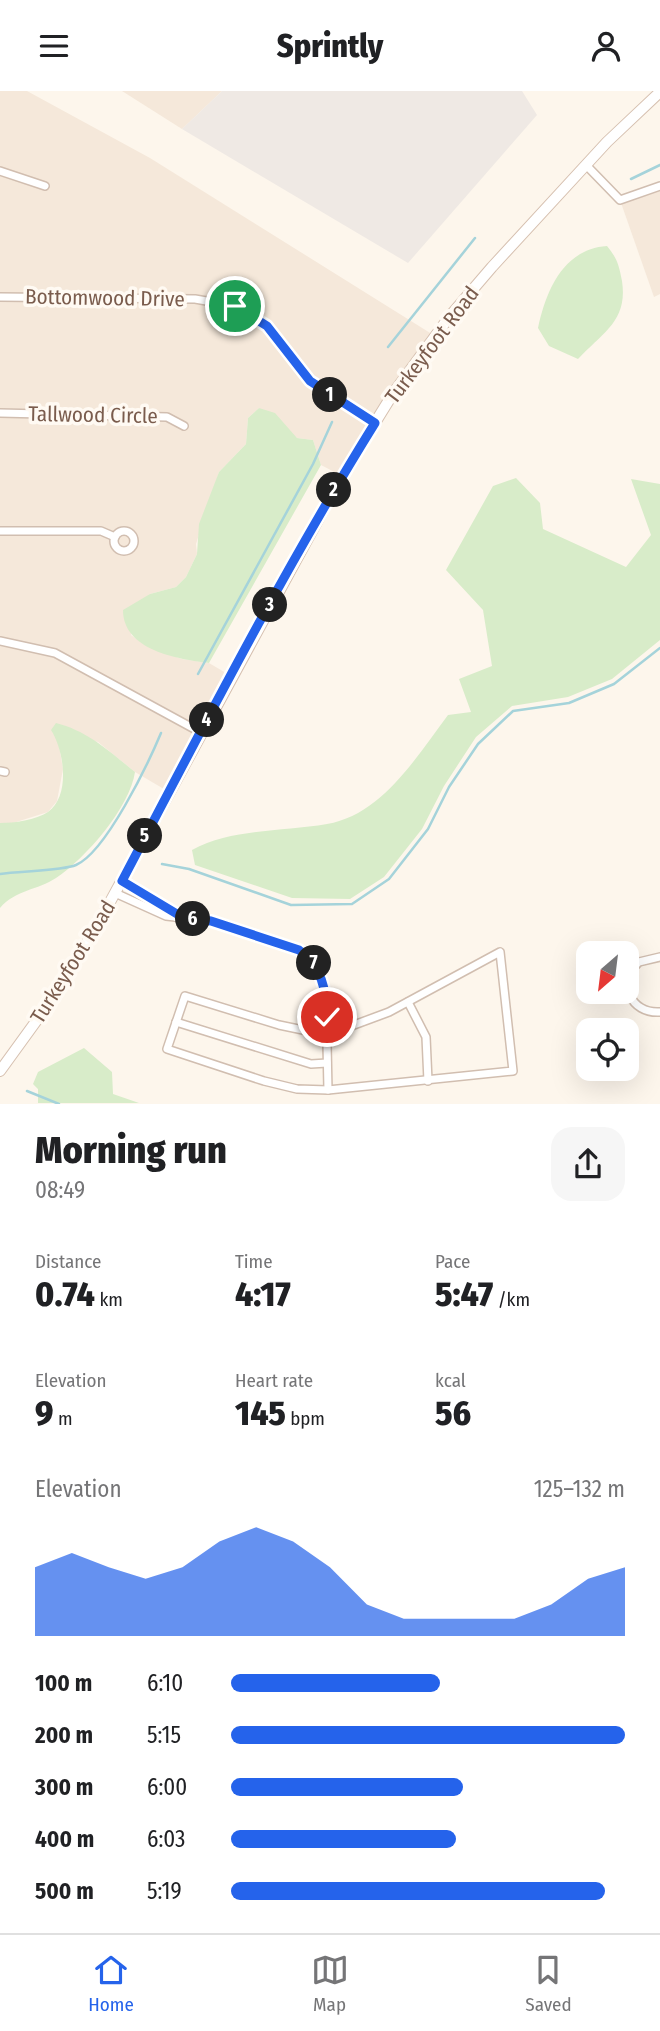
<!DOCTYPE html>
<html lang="en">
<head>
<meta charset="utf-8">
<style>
	:root { --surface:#fff; --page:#f6f6f6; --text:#202124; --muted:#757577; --line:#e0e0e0; --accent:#2563eb }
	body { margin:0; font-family:"Fira Sans Condensed",sans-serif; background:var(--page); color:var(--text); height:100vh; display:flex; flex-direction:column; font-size:26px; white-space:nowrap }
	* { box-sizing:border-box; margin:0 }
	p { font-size:23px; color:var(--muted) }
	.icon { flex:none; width:38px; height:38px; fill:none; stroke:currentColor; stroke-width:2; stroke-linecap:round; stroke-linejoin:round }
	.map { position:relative; height:1013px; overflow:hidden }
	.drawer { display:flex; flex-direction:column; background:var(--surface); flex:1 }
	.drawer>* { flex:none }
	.needle { width:46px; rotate:208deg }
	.buttons { position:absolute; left:576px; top:850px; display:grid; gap:14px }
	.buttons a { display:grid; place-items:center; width:63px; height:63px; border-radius:14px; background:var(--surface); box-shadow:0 7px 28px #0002; font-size:35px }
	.pin { position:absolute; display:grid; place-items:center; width:60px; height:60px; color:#fff; margin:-30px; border:4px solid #fff; border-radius:50%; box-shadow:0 2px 7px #0007 }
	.km { position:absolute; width:35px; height:35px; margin:-18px; border-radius:50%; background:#222; color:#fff; font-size:19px; line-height:35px; text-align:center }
	.round { display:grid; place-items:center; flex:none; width:74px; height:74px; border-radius:21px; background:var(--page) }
	.headline { display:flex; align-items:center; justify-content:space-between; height:119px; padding:0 35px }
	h1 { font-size:38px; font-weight:800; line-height:52px }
	.stats { display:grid; grid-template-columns:repeat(3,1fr); gap:10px; height:119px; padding:7px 35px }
	.stats div { display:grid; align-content:center }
	.stats b { font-size:35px; font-weight:800 }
	.stats small { font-size:19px; font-weight:400 }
	.stats p { font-size:19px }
	.chart { height:196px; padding:14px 35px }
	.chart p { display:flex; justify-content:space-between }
	.chart svg { width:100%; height:126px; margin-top:7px; fill:var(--accent); opacity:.7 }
	ul { padding:0 35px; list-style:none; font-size:23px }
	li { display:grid; grid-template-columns:112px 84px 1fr; align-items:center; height:52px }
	li i { height:18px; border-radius:9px; background:var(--accent) }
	header { display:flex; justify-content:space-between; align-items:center; height:91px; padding:0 35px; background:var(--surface); font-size:32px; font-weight:800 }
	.menu { display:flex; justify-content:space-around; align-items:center; height:98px; border-top:2px solid var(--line); background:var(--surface); font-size:19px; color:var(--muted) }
	.menu a { display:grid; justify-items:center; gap:4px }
	.menu .active { color:var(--accent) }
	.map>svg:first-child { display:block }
	.residential { fill:#f5e8da }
	.industrial { fill:#efe9e4 }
	.green { fill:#d8ecc9 }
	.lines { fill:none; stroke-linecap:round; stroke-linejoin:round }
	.stream { stroke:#a5d3da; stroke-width:2.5 }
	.street-casing { stroke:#d1beb0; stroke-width:10 }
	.secondary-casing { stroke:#d6c0b0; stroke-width:12 }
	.street { stroke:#fff; stroke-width:7 }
	.secondary { stroke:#fff; stroke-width:10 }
	.route-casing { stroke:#fff; stroke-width:14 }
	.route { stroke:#2563eb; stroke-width:9 }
	.labels { text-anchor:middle; stroke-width:7; stroke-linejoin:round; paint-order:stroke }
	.street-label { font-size:21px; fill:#7a5c4d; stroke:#fffaf3 }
</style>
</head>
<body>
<header><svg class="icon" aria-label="menu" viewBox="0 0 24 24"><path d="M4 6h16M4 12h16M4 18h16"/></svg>Sprintly<svg class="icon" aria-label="person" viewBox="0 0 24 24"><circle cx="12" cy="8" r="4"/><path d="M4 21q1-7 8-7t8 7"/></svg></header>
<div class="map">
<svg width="660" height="1013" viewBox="0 0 660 1013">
	<rect width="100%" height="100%" fill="#fdf6ec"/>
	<g class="residential">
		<path d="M0 0H27L150 67 435 245 342 385 321 374 313 349 297 347 259 317 248 327 246 353 219 381 196 453 197 463 186 486 176 496 150 503 131 544 147 555 182 568 209 572 231 585 169 701 135 681 98 651 52 639 58 649 63 678 57 710 48 721 13 732H0Z"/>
		<path d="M122 0H222L182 38Z"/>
		<path d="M660 95V203L654 206 620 109Z"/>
	</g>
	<path class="industrial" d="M222 0H522L537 24 408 172 182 38Z"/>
	<g class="green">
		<path d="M607 155C617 167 619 174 622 190 628 230 603 241 578 268L549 255 538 237C546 200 563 158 607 155Z"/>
		<path d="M259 317 275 322 297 347 313 349 321 374 209 572C177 568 123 559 123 519L150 503 176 496 186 486 197 463 199 433 219 381 246 353 248 327Z"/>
		<path d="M516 387 540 412 543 438 626 476 651 444 631 388 660 393V549L612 588 568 606 512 615 476 646 444 695 422 738 384 786 350 808 292 807 195 774 192 759C232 737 282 741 327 733 382 724 417 665 448 624L471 621 459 588 492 575 483 519 446 479 493 395Z"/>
		<path d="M56 632C88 640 110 661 135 681 130 716 86 767 56 787 38 799 15 799 0 817V732C14 732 36 729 48 721 71 705 64 659 51 639Z"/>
		<path d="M84 957 112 981 113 1003 139 1012H38V998L33 993 38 981Z"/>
	</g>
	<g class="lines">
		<g class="stream">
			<path d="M631 88 660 74"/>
			<path d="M388 256 475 147"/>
			<path d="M198 583 313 373 332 331"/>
			<path d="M162 773 189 778 291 814 352 813 389 788 428 738 449 696 478 653 513 620 569 612 614 593 660 557"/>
			<path d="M0 783C18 780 62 780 76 774 106 761 148 673 161 642"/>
			<path d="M27 1000 59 1013"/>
		</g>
		<g class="street-casing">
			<g id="street">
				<path d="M586 74 620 109 660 95"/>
				<path d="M0 80 45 95"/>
				<path d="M0 206 195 208 235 215 267 235 310 290 375 332"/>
				<path d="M0 322 167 326 184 335"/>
				<path d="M0 440H101L115 446"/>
				<circle cx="124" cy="450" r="10"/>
				<path d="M0 550 55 562 200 641"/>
				<path d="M0 680 5 681"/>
				<path d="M122 790 181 826"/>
				<path d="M115 802 166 825 211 830 289 854 309 866 322 887 326 906 328 999"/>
				<path d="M500 861 513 980 328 999 297 998 264 990 167 958 185 905 279 934 327 944 389 921Z"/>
				<path d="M660 866 639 871C617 891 630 923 660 921"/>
				<path d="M408 911 426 946 428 990"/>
				<path d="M176 931 311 973 327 972"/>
			</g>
		</g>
		<g class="secondary-casing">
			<path id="secondary" d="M0 980 58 900 98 833 342 385 394 301 450 225 492 176 607 51 660 1"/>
		</g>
		<use href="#street" class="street"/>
		<use href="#secondary" class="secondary"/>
	</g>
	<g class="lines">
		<g class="route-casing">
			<path id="route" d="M235 215 267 235 310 290 375 332C283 480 203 636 122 790L182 826 211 830 299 859C322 876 326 898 327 926"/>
		</g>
		<use href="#route" class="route"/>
	</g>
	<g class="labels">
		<g class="street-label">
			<text transform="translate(105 207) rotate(1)" y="7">Bottomwood Drive</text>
			<text transform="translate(432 254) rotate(-53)" y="7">Turkeyfoot Road</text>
			<text transform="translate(93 324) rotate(1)" y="7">Tallwood Circle</text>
			<text transform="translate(73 871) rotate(-58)" y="7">Turkeyfoot Road</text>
		</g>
	</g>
</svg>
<div class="buttons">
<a><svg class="needle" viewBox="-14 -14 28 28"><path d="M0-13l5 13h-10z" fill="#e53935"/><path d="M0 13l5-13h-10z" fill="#757577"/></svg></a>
<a><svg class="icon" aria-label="locate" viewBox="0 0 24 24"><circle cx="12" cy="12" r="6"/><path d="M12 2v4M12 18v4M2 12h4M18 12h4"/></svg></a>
</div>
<div class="pin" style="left:235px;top:215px;background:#1e9e55"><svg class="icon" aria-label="arrive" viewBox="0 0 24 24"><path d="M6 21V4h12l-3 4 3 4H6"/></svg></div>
<div class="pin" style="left:327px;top:926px;background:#d93025"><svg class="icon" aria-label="check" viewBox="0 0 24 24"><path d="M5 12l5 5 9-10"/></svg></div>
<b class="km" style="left:330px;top:304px">1</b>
<b class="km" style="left:334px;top:399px">2</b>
<b class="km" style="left:270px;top:514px">3</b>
<b class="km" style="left:207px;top:629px">4</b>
<b class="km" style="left:145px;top:745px">5</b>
<b class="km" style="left:193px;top:828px">6</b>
<b class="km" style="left:314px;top:872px">7</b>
</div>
<section class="drawer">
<div class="headline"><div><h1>Morning run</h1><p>08:49</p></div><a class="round"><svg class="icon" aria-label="share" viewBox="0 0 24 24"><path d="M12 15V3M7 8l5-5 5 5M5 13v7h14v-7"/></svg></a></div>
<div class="stats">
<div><p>Distance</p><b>0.74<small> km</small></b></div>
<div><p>Time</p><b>4:17</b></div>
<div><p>Pace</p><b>5:47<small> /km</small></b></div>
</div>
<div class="stats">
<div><p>Elevation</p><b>9<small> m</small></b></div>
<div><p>Heart rate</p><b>145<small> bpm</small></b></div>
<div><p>kcal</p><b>56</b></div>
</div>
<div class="chart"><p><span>Elevation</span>125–132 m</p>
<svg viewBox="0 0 160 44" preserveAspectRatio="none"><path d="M0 44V20L10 15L20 20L30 24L40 20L50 11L60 6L70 11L80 20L90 33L100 38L110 38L120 38L130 38L140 33L150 24L160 20V44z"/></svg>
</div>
<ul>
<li><b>100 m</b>6:10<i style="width:53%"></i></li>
<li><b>200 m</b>5:15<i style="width:100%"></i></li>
<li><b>300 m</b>6:00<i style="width:59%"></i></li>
<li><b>400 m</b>6:03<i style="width:57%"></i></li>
<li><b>500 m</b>5:19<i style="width:95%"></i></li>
</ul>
</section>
<nav class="menu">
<a class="active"><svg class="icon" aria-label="home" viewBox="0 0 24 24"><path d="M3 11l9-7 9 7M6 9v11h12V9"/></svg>Home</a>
<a><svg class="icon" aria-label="map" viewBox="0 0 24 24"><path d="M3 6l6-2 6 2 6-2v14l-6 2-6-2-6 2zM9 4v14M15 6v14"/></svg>Map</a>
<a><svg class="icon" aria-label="saved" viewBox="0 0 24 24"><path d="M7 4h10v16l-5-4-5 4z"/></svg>Saved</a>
</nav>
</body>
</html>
